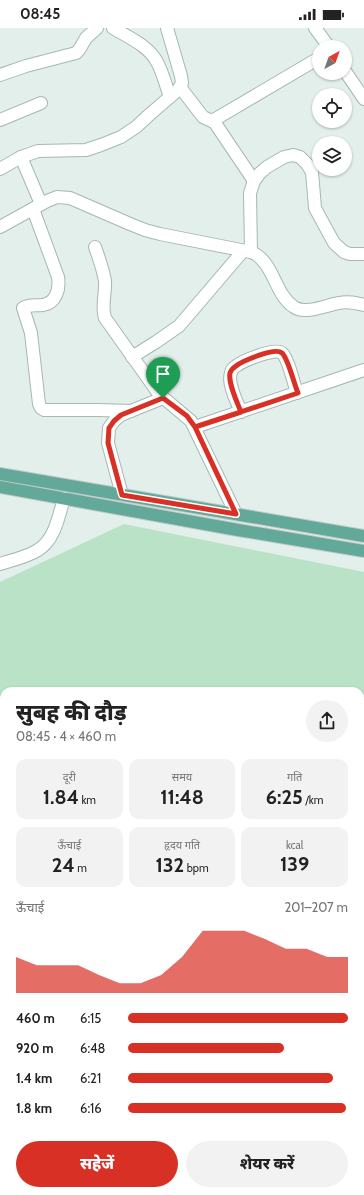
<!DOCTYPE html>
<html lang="hi">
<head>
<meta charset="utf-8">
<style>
	:root { --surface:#fff; --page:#f2f2f2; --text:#222; --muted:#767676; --accent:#d93025 }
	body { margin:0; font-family:Cabin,"Noto Sans Devanagari",sans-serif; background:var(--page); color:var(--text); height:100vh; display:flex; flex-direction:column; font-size:15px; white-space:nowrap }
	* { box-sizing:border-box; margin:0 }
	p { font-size:13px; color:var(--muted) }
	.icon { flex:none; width:22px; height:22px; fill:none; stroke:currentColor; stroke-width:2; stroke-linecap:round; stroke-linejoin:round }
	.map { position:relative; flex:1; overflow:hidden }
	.drawer { position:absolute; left:0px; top:659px; width:364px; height:508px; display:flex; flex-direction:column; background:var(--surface); border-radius:12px 12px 0 0; box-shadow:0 1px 3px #0004 }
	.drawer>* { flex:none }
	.needle { width:26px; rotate:40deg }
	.buttons { position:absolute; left:312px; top:12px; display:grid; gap:8px }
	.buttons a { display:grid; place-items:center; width:40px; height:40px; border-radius:50%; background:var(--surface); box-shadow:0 1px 3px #0004; font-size:20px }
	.pin { position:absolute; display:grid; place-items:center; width:34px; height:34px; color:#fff; margin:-41px -17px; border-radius:50% 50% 50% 0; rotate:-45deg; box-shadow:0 0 4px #0007 }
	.pin .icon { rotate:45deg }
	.round { display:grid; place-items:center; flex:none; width:42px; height:42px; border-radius:21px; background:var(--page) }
	.summary { display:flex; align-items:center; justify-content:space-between; height:68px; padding:0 16px }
	h1 { font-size:22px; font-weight:800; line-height:30px }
	.metrics { display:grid; grid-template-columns:repeat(3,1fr); gap:6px; height:68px; padding:4px 16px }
	.metrics div { display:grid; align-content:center; border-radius:10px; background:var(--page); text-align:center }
	.metrics b { font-size:20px; font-weight:800 }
	.metrics small { font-size:11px; font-weight:400 }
	.metrics p { font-size:11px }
	.chart { height:112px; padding:8px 16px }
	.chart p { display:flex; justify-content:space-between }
	.chart svg { width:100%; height:72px; margin-top:4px; fill:var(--accent); opacity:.7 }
	.action { display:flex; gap:8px; margin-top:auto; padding:8px 16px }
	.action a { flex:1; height:46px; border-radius:24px; background:var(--accent); color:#fff; font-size:16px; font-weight:800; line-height:46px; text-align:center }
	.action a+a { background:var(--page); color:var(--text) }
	ul { padding:0 16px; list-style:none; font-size:13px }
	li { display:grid; grid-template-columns:64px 48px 1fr; align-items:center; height:30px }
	li i { height:10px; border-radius:5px; background:var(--accent) }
	.status { display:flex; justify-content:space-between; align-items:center; height:28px; padding:0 20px; background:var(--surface); direction:ltr }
	.status svg { height:11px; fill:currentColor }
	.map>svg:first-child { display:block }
	.green { fill:#bae2c6 }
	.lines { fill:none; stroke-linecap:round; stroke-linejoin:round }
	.minor-casing { stroke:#a5b8b2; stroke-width:14 }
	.major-casing { stroke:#c1cac8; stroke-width:14 }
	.minor { stroke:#fff; stroke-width:12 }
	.major { stroke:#63a99a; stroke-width:12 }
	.route-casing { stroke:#fff; stroke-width:8 }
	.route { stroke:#d93025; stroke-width:5 }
</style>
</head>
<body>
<div class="status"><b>08:45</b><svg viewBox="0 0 49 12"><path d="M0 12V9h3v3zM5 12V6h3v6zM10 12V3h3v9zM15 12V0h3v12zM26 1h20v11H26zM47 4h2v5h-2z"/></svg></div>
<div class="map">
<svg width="364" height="1167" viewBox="0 0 364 1167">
	<rect width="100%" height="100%" fill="#e3efea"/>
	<g class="green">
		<path d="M124 496 364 544V666L360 667V663H4V768L0 769V554Z"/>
		<path d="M0 848 4 849V1163H360V928L364 929V1167H0Z"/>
	</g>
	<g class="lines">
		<g class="minor-casing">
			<g id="minor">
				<path d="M113 0C128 9 149 18 157 34 163 45 166 58 170 69"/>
				<path d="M315 0 329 19"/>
				<path d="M345 43 364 71"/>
				<path d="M0 47 26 38 76 25 79 22 86 10 97 0"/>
				<path d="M180 59 203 89 212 93 215 95 254 153"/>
				<path d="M0 92 41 75"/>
				<path d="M212 93 319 30"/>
				<path d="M21 129 41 176"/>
				<path d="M0 141 21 129 38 123 86 122 101 117 121 109 136 99 149 87 178 62 182 55 181 48 167 0"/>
				<path d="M33 181 58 249C60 261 56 275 43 277 36 278 29 276 23 280L31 305 39 376 41 380 44 382H98L131 383"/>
				<path d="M0 199 47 173 57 169 70 170 130 196 145 202 160 206 251 224C274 233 274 266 294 279 305 287 327 277 339 275 348 273 356 275 364 277"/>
				<path d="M95 219C99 230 103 241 105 253 106 265 101 278 105 290L159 366 191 393 236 486"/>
				<path d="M251 224 250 165 254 153 260 145 267 139 284 129 293 127 300 129 307 136 312 144 315 180 334 215 344 224 350 226H364"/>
				<path d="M132 329 156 314 179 298 243 223"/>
				<path d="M241 384C237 374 227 355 231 345 231 342 233 340 236 338 243 333 275 319 282 325 288 330 294 356 297 365"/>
				<path d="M195 399 364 342"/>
				<path d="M122 467 108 415 109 400 114 393 121 387 163 370"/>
				<path d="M0 536C13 532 27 529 38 522 55 512 59 487 64 470"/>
				<path d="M360 689 364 687"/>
				<path d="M360 725 364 723"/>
				<path d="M0 792 4 791"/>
				<path d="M360 884H364"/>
			</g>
		</g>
		<g class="major-casing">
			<g id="major">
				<path d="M0 446 364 508"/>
				<path d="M0 459 238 502 364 523"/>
			</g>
		</g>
		<use href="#minor" class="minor"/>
		<use href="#major" class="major"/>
	</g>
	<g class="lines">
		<g class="route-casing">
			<path id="route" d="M163 370 121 387 114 393 109 400 108 415 122 467 236 486 195 399 298 365C294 356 288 330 282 325 275 319 242 333 236 338 233 340 231 342 230 345 228 355 237 374 241 384L195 399 187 388 163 370"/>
		</g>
		<use href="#route" class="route"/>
	</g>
</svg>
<div class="buttons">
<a><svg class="needle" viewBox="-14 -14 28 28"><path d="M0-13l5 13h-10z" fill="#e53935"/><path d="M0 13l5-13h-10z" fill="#767676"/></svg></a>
<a><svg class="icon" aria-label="locate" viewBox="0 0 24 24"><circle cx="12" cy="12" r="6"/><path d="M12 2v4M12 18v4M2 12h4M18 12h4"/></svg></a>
<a><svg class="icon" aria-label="layers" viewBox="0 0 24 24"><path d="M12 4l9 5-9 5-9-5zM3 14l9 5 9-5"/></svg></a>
</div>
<div class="pin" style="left:163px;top:370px;background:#1e9e55"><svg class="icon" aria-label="arrive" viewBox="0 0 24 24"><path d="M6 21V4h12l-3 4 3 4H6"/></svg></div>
<section class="drawer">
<div class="summary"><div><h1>सुबह की दौड़</h1><p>08:45 · 4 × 460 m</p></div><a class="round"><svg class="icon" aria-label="share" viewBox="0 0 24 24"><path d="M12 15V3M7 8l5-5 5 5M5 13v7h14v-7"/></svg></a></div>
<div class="metrics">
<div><p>दूरी</p><b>1.84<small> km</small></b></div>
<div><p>समय</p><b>11:48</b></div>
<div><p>गति</p><b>6:25<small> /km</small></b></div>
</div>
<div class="metrics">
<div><p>ऊँचाई</p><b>24<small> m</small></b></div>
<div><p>हृदय गति</p><b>132<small> bpm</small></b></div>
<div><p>kcal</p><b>139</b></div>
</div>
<div class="chart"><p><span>ऊँचाई</span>201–207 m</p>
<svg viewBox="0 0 160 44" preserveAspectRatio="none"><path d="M0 44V22L10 27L20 27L30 27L40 33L50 38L60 38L70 33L80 22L90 6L100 6L110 6L120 11L130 17L140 17L150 22L160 22V44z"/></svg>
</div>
<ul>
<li><b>460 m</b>6:15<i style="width:100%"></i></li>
<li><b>920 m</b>6:48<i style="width:71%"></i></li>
<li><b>1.4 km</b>6:21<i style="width:93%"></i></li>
<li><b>1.8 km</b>6:16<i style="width:99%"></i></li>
</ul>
<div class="action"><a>सहेजें</a><a>शेयर करें</a></div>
</section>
</div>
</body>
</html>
